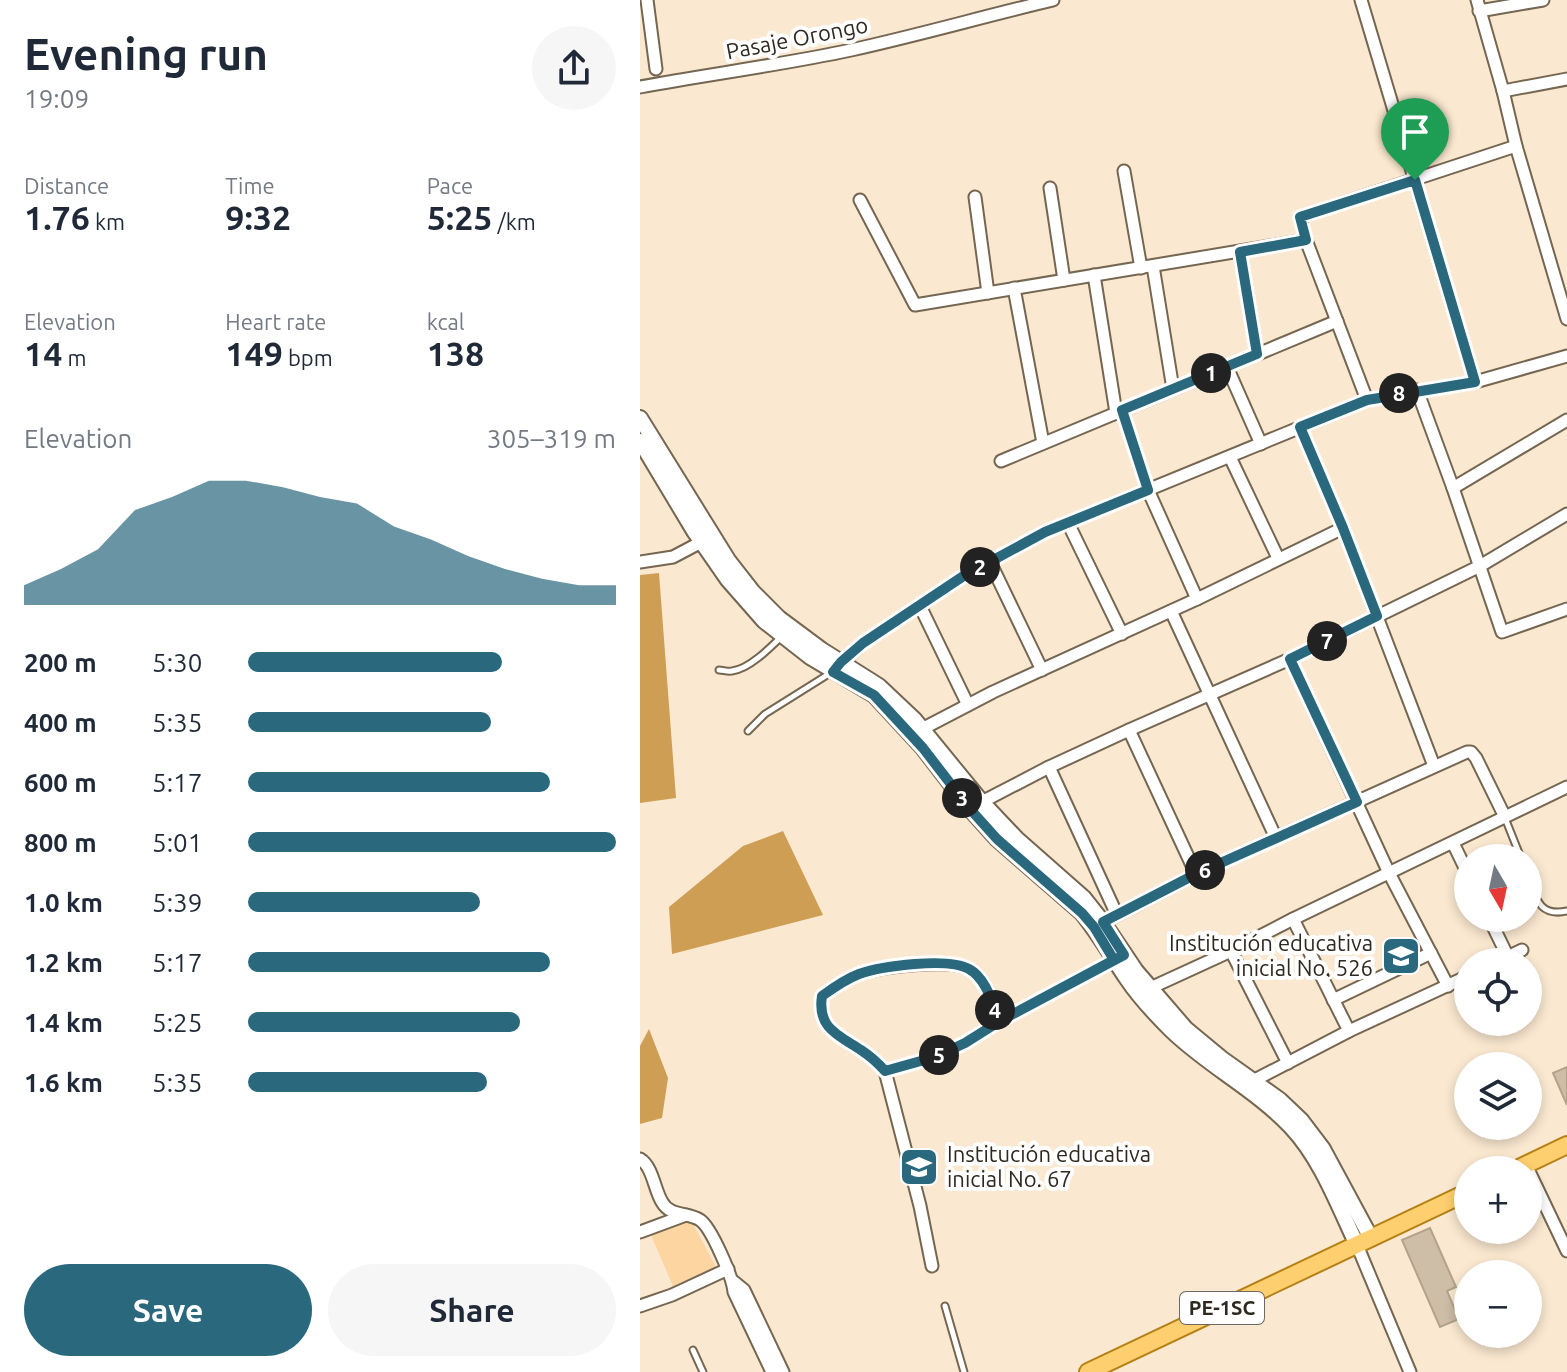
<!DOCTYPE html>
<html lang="en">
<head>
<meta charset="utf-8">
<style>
	:root { --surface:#fff; --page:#f6f6f7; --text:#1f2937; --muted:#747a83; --accent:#2a687e }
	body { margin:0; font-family:Ubuntu,sans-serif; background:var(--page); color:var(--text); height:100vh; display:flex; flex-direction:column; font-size:30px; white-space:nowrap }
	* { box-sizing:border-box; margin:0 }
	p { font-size:26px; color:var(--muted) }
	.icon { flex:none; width:44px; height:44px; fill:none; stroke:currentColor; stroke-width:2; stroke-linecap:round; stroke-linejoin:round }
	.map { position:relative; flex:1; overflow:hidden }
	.details { display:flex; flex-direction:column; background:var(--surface); width:640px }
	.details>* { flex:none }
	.needle { width:52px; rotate:171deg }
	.fabs { position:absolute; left:814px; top:844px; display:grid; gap:16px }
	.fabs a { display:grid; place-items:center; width:88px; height:88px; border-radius:50%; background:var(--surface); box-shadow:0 4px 12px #0003; font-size:40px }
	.pin { position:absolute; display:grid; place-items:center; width:68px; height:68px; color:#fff; margin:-82px -34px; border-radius:50% 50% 50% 0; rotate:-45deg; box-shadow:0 0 8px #0007 }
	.pin .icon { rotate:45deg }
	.km { position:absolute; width:40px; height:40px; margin:-20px; border-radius:50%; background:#222; color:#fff; font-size:22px; line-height:40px; text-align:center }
	.round { display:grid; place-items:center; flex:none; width:84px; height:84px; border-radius:42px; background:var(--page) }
	.head { display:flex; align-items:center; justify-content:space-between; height:136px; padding:0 24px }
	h1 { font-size:44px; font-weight:700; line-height:60px }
	.stats { display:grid; grid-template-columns:repeat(3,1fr); gap:12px; height:136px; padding:8px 24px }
	.stats div { display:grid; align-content:center }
	.stats b { font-size:34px; font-weight:700 }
	.stats small { font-size:22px; font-weight:400 }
	.stats p { font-size:22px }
	.chart { height:224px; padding:16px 24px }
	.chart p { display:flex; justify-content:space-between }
	.chart svg { width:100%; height:144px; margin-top:8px; fill:var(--accent); opacity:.7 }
	.primary-button { display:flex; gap:16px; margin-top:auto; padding:16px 24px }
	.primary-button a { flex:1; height:92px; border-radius:48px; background:var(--accent); color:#fff; font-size:32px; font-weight:700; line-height:92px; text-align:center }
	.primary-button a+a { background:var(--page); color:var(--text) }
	ul { padding:0 24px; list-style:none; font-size:26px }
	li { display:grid; grid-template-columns:128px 96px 1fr; align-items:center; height:60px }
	li i { height:20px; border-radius:10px; background:var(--accent) }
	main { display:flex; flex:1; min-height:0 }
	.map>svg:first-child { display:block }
	.green { fill:#fcd5a0 }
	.forest { fill:#cf9e55 }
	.building { fill:#cebda7; stroke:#b3a38c; stroke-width:2 }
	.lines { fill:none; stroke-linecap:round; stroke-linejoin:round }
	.service-casing { stroke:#756651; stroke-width:9 }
	.minor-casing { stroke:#756651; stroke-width:15 }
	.tertiary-casing { stroke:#756651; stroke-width:18 }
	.primary-casing { stroke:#b68014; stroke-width:20 }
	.service { stroke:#fff; stroke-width:5 }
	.minor { stroke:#fff; stroke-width:11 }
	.tertiary { stroke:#fff; stroke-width:14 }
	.primary { stroke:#fecf6e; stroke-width:16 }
	.route-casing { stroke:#fff; stroke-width:16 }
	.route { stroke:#2a687e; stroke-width:10 }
	.labels { text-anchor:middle; stroke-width:8; stroke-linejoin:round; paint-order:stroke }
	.shield { fill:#fff; stroke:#6d6863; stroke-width:2 }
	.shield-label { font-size:20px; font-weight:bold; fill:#2f2820 }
	.street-label { font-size:22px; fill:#2f2820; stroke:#fff }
	.poi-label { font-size:22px; fill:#2f2820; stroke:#fff; text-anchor:end }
</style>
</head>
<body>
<main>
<section class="details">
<div class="head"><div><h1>Evening run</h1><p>19:09</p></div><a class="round"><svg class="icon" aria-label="share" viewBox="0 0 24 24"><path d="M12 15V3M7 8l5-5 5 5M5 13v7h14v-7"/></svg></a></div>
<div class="stats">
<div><p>Distance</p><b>1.76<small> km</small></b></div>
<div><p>Time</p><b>9:32</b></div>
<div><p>Pace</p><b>5:25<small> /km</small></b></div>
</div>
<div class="stats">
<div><p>Elevation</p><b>14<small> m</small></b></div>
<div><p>Heart rate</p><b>149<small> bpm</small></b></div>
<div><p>kcal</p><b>138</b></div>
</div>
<div class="chart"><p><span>Elevation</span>305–319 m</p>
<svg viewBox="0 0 160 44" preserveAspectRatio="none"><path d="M0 44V38L10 33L20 27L30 15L40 11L50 6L60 6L70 8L80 11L90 13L100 20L110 24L120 29L130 33L140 36L150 38L160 38V44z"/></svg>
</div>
<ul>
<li><b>200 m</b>5:30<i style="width:69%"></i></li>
<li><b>400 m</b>5:35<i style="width:66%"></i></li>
<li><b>600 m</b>5:17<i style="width:82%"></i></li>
<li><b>800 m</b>5:01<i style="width:100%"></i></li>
<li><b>1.0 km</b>5:39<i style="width:63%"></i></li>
<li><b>1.2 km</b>5:17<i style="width:82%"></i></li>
<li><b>1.4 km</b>5:25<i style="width:74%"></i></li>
<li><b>1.6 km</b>5:35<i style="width:65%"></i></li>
</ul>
<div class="primary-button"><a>Save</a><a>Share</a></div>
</section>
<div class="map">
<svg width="927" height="1372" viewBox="0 0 927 1372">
	<rect width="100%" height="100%" fill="#fae8d0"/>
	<path class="green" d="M51 1220 76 1267 33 1286 11 1235Z"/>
	<g class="forest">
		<path d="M19 573 36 798 0 803V575Z"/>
		<path d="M143 831 183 915 32 954 29 907 103 846Z"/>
		<path d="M9 1029 28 1078 22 1118 0 1124V1046Z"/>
	</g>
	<g class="building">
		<path d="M927 1067V1105L913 1073Z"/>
		<path d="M790 1228 816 1287 807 1291 819 1319 800 1327 762 1240Z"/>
	</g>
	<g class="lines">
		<g class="service-casing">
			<g id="service">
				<path d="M79 670C83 670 88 672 92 671 109 669 130 648 142 636"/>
				<path d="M108 731 125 714 192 672"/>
				<path d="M865 818 881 858"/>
				<path d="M888 878C896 899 900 917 927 911"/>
				<path d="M305 1306 324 1372"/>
				<path d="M53 1350 63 1372"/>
			</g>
		</g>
		<g class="minor-casing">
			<g id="minor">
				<path d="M7 0 16 69"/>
				<path d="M721 0 835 382"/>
				<path d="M837 0 863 91 876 146 927 319"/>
				<path d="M839 11 903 0"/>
				<path d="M0 87C70 74 141 65 211 50 279 35 345 16 413 0"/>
				<path d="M863 91 927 79"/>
				<path d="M484 171 501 268"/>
				<path d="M410 188 424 280"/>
				<path d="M335 197 348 293"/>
				<path d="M220 200 275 305 666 240"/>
				<path d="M600 252 617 354"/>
				<path d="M513 266 533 389"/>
				<path d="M454 275 476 413"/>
				<path d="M374 288 403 443"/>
				<path d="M587 367 621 444"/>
				<path d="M777 390 813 488 862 632 927 609"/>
				<path d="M727 400 666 240 660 217 876 146"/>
				<path d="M482 410 508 490 557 599"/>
				<path d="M660 427 703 528 794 766"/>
				<path d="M590 457 638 558"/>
				<path d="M361 461 697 321"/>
				<path d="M813 488 927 420"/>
				<path d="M428 523 482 634"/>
				<path d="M0 562 33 557 67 539"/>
				<path d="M350 562 402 670"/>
				<path d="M280 606 328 705"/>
				<path d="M531 611 636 838"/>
				<path d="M650 659 749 873 808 986"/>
				<path d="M196 668 223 643 322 577 405 532 727 400 835 382 927 356"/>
				<path d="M282 729 353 692 557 599 703 528"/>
				<path d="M489 730 556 874"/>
				<path d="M409 767 477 915"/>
				<path d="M336 805 409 767 489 730 650 659 840 566 927 514"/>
				<path d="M813 843 828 874"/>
				<path d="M849 918 868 957"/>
				<path d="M653 919 709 1031"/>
				<path d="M456 926 556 874 827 752H831L836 758 865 817"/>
				<path d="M591 951 648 1063"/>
				<path d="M857 962 882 950"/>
				<path d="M506 990 591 951 653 919 927 787"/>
				<path d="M693 1000 791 953"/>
				<path d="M245 1071 295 1057 325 1043 360 1021 480 957"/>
				<path d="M609 1083 709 1031 828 976"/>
				<path d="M0 1159C13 1167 14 1189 22 1202 30 1217 48 1212 60 1220 71 1227 93 1278 94 1292L132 1372"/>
				<path d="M886 1165 927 1251"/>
				<path d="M0 1232 46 1215"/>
				<path d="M717 1245 770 1372"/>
				<path d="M292 1266 280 1206 245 1071C238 1063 230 1056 221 1050 198 1035 177 1028 182 996 193 988 206 979 219 974 241 967 309 958 329 969 346 977 353 1005 360 1021"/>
				<path d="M93 1281 104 1290 143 1372"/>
				<path d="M0 1306 32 1295 88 1269"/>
			</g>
		</g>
		<g class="tertiary-casing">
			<g id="tertiary">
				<path d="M0 418 88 560 113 592 139 618 182 650 239 686 274 719 341 801 377 839 444 898 463 922 496 971 546 1029 581 1058 640 1100 661 1120 683 1149 731 1238"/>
				<path d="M0 441 54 531 88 580 124 621 170 657 234 695 283 748 330 809 357 839 442 913C459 934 472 957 487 979 499 997 516 1015 531 1030 568 1066 615 1089 651 1127 681 1159 698 1205 717 1245"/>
			</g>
		</g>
		<g class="primary-casing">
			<g id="primary">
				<path d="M875 1170 927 1145"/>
				<path d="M448 1372 828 1192"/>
			</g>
		</g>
		<use href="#service" class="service"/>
		<use href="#minor" class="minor"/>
		<use href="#tertiary" class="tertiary"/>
		<use href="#primary" class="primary"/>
	</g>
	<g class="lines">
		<g class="route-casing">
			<path id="route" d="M775 180 660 217 666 240 600 252 617 354 482 410 508 490 405 532 322 577 223 643 201 662 193 672 234 695 283 748 330 809 357 839 442 913 454 927 474 960 360 1021C353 1005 346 978 329 969 308 957 242 966 219 974 206 979 193 988 182 996 177 1028 198 1035 221 1050 230 1056 238 1063 245 1071L295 1057 325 1043 360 1021 484 955 463 922 556 874 717 802 650 659 737 616 703 528 660 427 727 400 835 382 775 180"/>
		</g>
		<use href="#route" class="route"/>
	</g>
	<defs>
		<g id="school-square" transform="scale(2)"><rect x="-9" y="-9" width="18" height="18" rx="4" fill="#2a687e" stroke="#fff"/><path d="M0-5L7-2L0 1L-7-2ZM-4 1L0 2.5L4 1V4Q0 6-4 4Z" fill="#fff"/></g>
	</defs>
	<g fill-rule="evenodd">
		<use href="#school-square" x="761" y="956"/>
		<use href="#school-square" x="279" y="1167"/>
	</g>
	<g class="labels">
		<rect class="shield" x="540" y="1292" width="84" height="32" rx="6"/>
		<g class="shield-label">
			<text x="582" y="1315">PE-1SC</text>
		</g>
		<g class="street-label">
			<text transform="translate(157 38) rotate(-11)" y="8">Pasaje Orongo</text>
		</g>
		<g class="poi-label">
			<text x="733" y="951">Institución educativa<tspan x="733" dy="25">inicial No. 526</tspan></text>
			<text x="307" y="1162" text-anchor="start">Institución educativa<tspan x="307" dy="25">inicial No. 67</tspan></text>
		</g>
	</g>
</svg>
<div class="fabs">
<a><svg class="needle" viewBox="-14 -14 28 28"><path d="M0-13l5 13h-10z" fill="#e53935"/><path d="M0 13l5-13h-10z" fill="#747a83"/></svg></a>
<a><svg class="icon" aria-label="locate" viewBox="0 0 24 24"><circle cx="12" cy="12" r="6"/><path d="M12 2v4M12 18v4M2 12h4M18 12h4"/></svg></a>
<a><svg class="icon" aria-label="layers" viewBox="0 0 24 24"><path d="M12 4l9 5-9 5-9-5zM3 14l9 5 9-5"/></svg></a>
<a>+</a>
<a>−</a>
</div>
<div class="pin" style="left:775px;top:180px;background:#1e9e55"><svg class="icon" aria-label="arrive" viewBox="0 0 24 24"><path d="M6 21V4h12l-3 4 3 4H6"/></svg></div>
<b class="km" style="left:571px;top:373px">1</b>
<b class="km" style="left:340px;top:567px">2</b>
<b class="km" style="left:322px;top:798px">3</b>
<b class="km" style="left:355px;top:1010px">4</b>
<b class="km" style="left:299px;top:1055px">5</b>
<b class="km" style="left:565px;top:870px">6</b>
<b class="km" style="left:687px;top:641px">7</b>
<b class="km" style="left:759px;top:393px">8</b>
</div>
</main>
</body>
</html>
